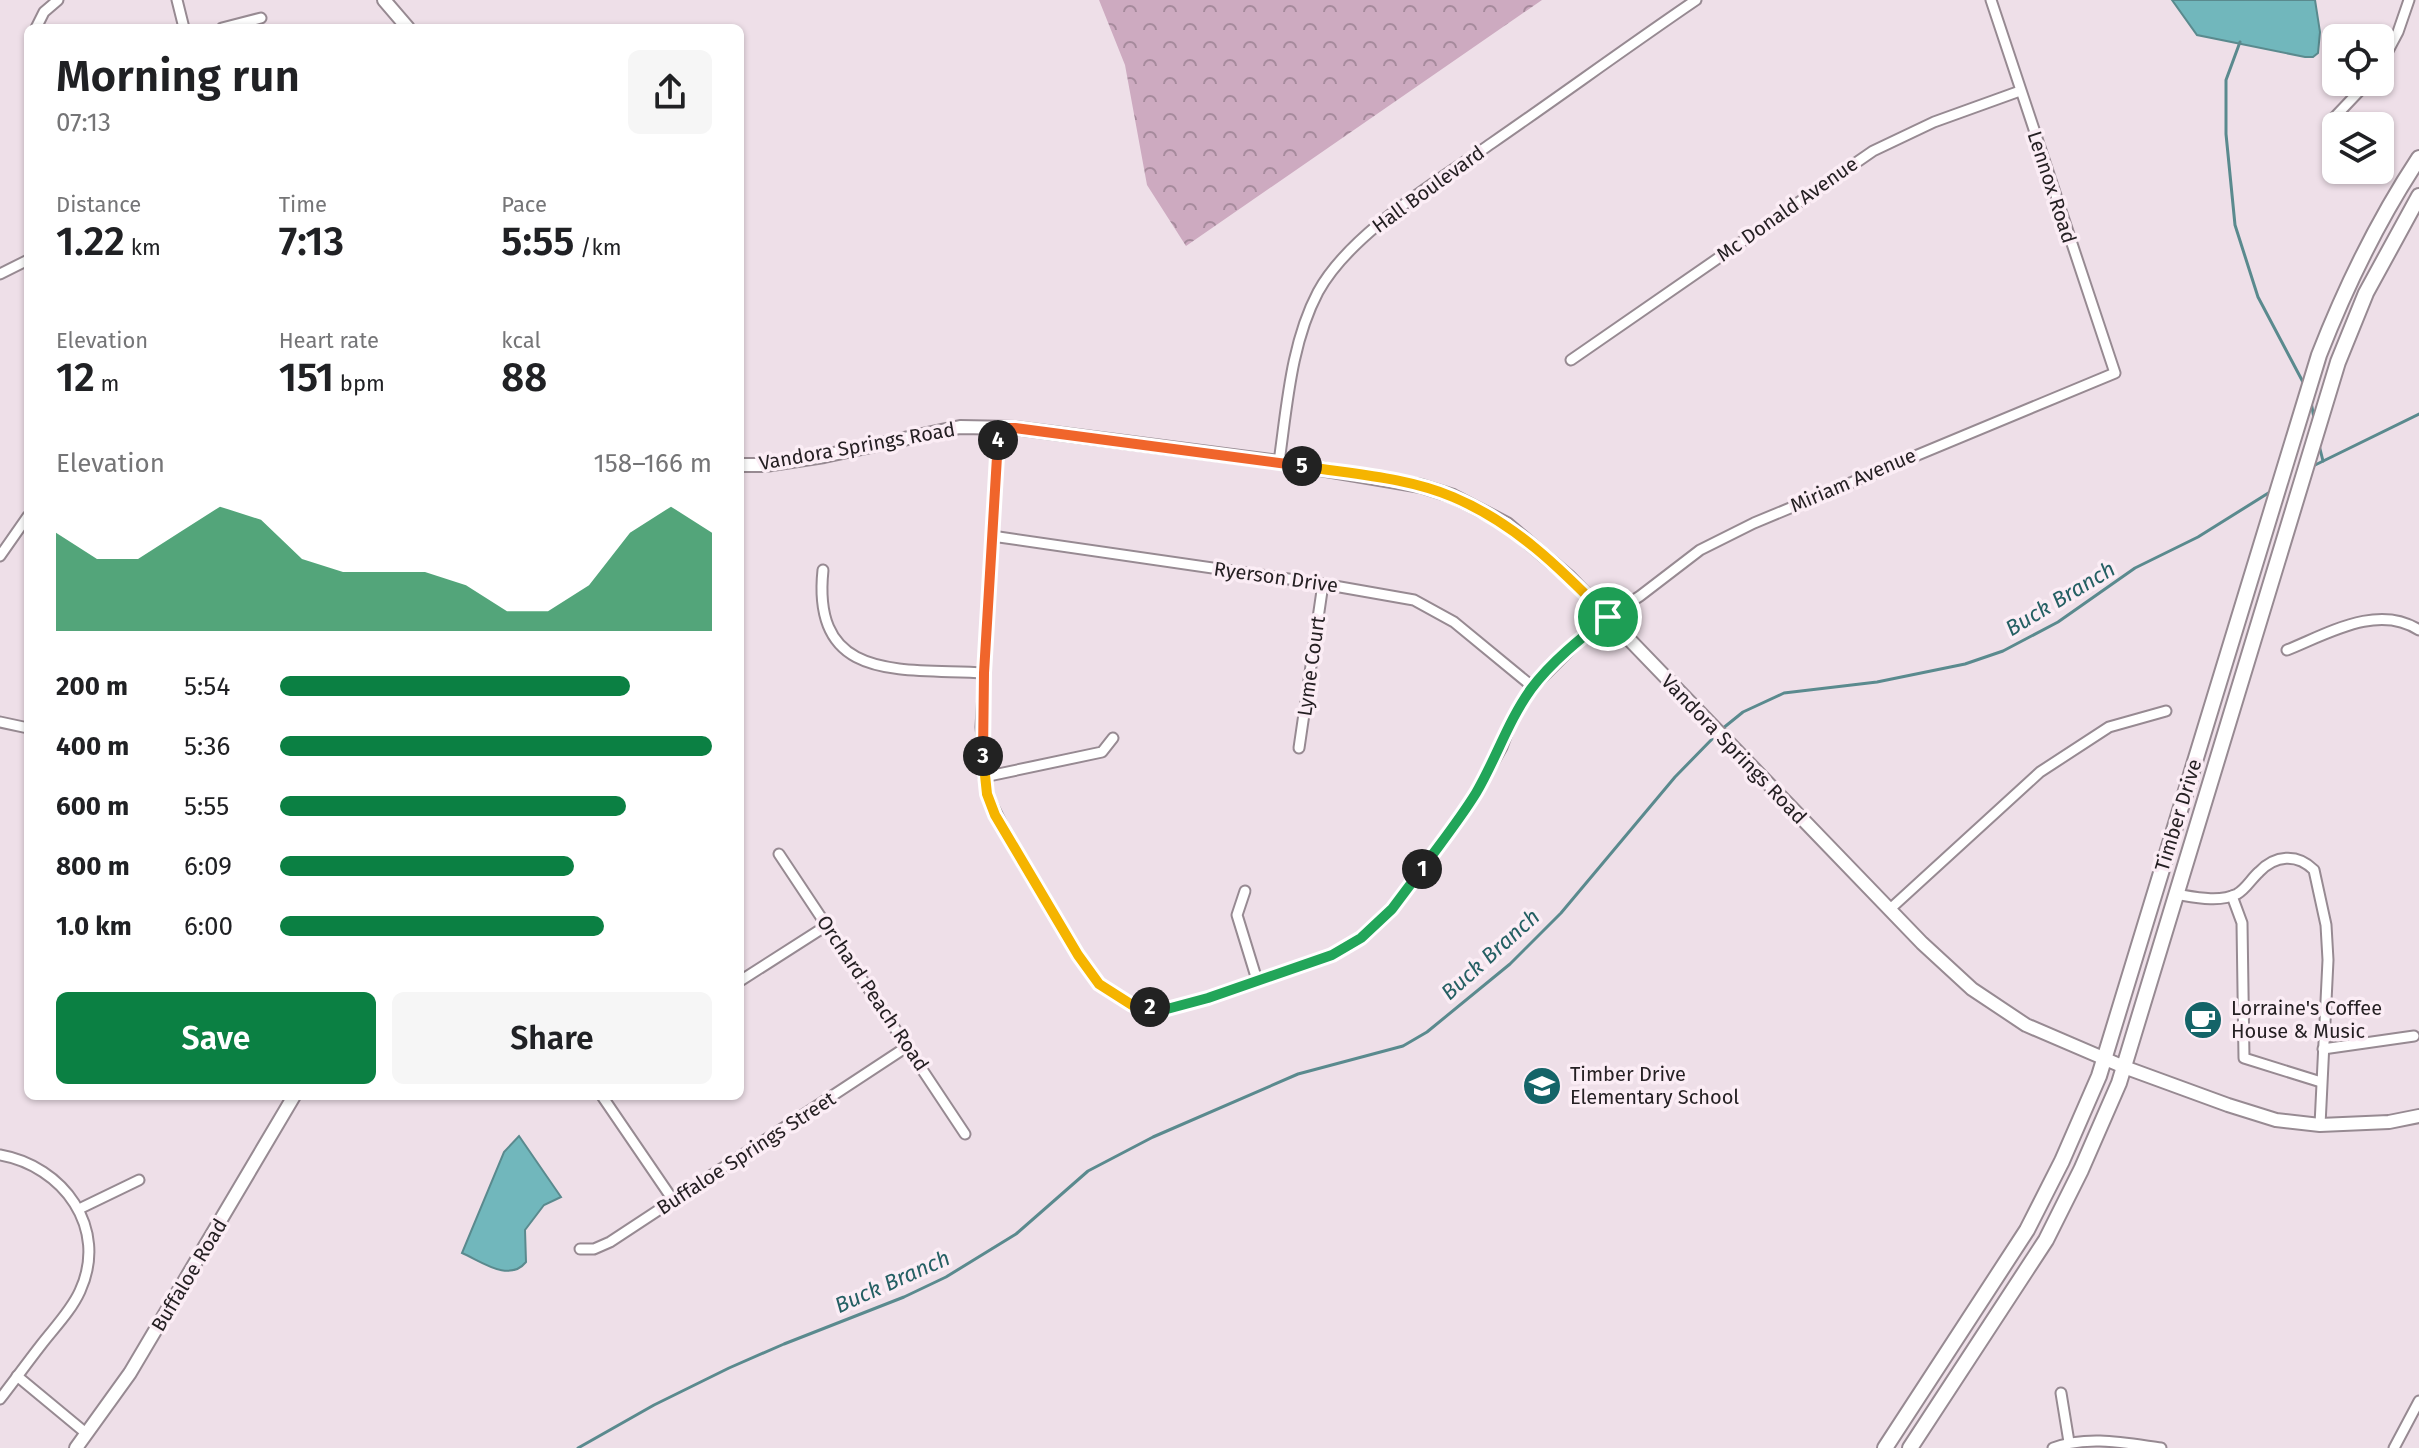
<!DOCTYPE html>
<html lang="en">
<head>
<meta charset="utf-8">
<style>
	:root { --surface:#fff; --page:#f6f6f6; --text:#202124; --muted:#757577; --accent:#0b8043 }
	body { margin:0; font-family:"Fira Sans",sans-serif; background:var(--page); color:var(--text); height:100vh; display:flex; flex-direction:column; font-size:30px; white-space:nowrap }
	* { box-sizing:border-box; margin:0 }
	p { font-size:26px; color:var(--muted) }
	.icon { flex:none; width:44px; height:44px; fill:none; stroke:currentColor; stroke-width:2; stroke-linecap:round; stroke-linejoin:round }
	.map { position:relative; flex:1; overflow:hidden }
	.drawer { position:absolute; left:24px; top:24px; width:720px; height:1076px; display:flex; flex-direction:column; background:var(--surface); border-radius:12px; box-shadow:0 2px 6px #0004 }
	.drawer>* { flex:none }
	.buttons { position:absolute; left:2322px; top:24px; display:grid; gap:16px }
	.buttons a { display:grid; place-items:center; width:72px; height:72px; border-radius:12px; background:var(--surface); box-shadow:0 2px 6px #0004; font-size:40px }
	.pin { position:absolute; display:grid; place-items:center; width:68px; height:68px; color:#fff; margin:-34px; border:4px solid #fff; border-radius:50%; box-shadow:0 2px 8px #0007 }
	.km { position:absolute; width:40px; height:40px; margin:-20px; border-radius:50%; background:#222; color:#fff; font-size:22px; line-height:40px; text-align:center }
	.round { display:grid; place-items:center; flex:none; width:84px; height:84px; border-radius:12px; background:var(--page) }
	.head { display:flex; align-items:center; justify-content:space-between; height:136px; padding:0 32px }
	h1 { font-size:44px; font-weight:600; line-height:60px }
	.figures { display:grid; grid-template-columns:repeat(3,1fr); gap:12px; height:136px; padding:8px 32px }
	.figures div { display:grid; align-content:center }
	.figures b { font-size:40px; font-weight:600 }
	.figures small { font-size:22px; font-weight:400 }
	.figures p { font-size:22px }
	.chart { height:224px; padding:16px 32px }
	.chart p { display:flex; justify-content:space-between }
	.chart svg { width:100%; height:144px; margin-top:8px; fill:var(--accent); opacity:.7 }
	.action { display:flex; gap:16px; margin-top:auto; padding:16px 32px }
	.action a { flex:1; height:92px; border-radius:12px; background:var(--accent); color:#fff; font-size:32px; font-weight:600; line-height:92px; text-align:center }
	.action a+a { background:var(--page); color:var(--text) }
	ul { padding:0 32px; list-style:none; font-size:26px }
	li { display:grid; grid-template-columns:128px 96px 1fr; align-items:center; height:60px }
	li i { height:20px; border-radius:10px; background:var(--accent) }
	.map>svg:first-child { display:block }
	.forest { fill:url(#forest-crowns) }
	.water { fill:#71b7bc; stroke:#5a8a8e; stroke-width:2 }
	.lines { fill:none; stroke-linecap:round; stroke-linejoin:round }
	.stream { stroke:#5a8a8e; stroke-width:3 }
	.minor-casing { stroke:#978a92; stroke-width:13 }
	.tertiary-casing { stroke:#978a92; stroke-width:16 }
	.secondary-casing { stroke:#978a92; stroke-width:18 }
	.minor { stroke:#fff; stroke-width:9 }
	.tertiary { stroke:#fff; stroke-width:12 }
	.secondary { stroke:#fff; stroke-width:14 }
	.split-1-casing { stroke:#fff; stroke-width:16 }
	.split-2-casing { stroke:#fff; stroke-width:16 }
	.split-3-casing { stroke:#fff; stroke-width:16 }
	.split-4-casing { stroke:#fff; stroke-width:16 }
	.split-5-casing { stroke:#fff; stroke-width:16 }
	.split-6-casing { stroke:#fff; stroke-width:16 }
	.split-1 { stroke:#22a559; stroke-width:10 }
	.split-2 { stroke:#22a559; stroke-width:10 }
	.split-3 { stroke:#f5b400; stroke-width:10 }
	.split-4 { stroke:#f0652b; stroke-width:10 }
	.split-5 { stroke:#f0652b; stroke-width:10 }
	.split-6 { stroke:#f5b400; stroke-width:10 }
	.labels { text-anchor:middle; stroke-width:7; stroke-linejoin:round; paint-order:stroke }
	.street-label { font-size:20px; fill:#252023; stroke:#fbedf5 }
	.poi-label { font-size:20px; fill:#252023; stroke:#fbedf5; text-anchor:start }
	.water-label { font-size:22px; font-style:italic; fill:#245f63; stroke:#fbedf5 }
</style>
</head>
<body>
<div class="map">
<svg width="2419" height="1448" viewBox="0 0 2419 1448">
	<defs>
		<pattern id="forest-crowns" width="20" height="18" patternUnits="userSpaceOnUse" patternTransform="scale(2)"><rect width="20" height="18" fill="#cdaac0"/><path d="M2 6a3 3 0 1 1 6 0M12 15a3 3 0 1 1 6 0" fill="none" stroke="#a68a9c"/></pattern>
	</defs>
	<rect width="100%" height="100%" fill="#eedfe8"/>
	<path class="forest" d="M1099 0H1542L1186 246 1147 185 1125 65Z"/>
	<g class="water">
		<path d="M2172 0H2315L2320 32 2318 53 2313 57H2305L2197 35Z"/>
		<path d="M519 1136 561 1197 544 1205 525 1230 526 1262C509 1283 481 1261 462 1253L504 1152Z"/>
	</g>
	<g class="lines">
		<g class="stream">
			<path d="M2240 42 2226 80V134L2235 225 2258 297 2304 384"/>
			<path d="M2311 402 2314 418"/>
			<path d="M2319 445 2323 461"/>
			<path d="M2311 467 2419 414"/>
			<path d="M1722 729 1743 712 1784 693 1877 682 1965 664 2003 651 2058 622 2135 568 2198 537 2270 492"/>
			<path d="M578 1448 654 1405 729 1368 784 1344 904 1297 946 1277 1016 1234 1088 1171 1153 1137 1298 1074 1403 1046 1427 1032 1510 964 1561 913 1675 777 1716 735"/>
		</g>
		<g class="minor-casing">
			<g id="minor">
				<path d="M177 0 184 28"/>
				<path d="M36 28 44 12 58 0"/>
				<path d="M222 28 261 18"/>
				<path d="M2380 66 2398 32 2409 0"/>
				<path d="M2329 123 2368 82"/>
				<path d="M0 274 28 260"/>
				<path d="M1571 360 1873 151 1934 122 2020 91"/>
				<path d="M999 428 981 727 987 794 1015 851 1078 955 1099 984 1132 1005 1167 1009 1208 998 1332 955 1361 938 1392 909 1475 795 1502 747 1512 720 1533 687 1584 636 1608 617 1640 596 1700 550 1754 523 2115 373 1991 0"/>
				<path d="M1279 462C1287 406 1291 343 1318 292 1350 233 1437 182 1492 143 1560 96 1627 47 1696 0"/>
				<path d="M992 536 1323 584 1414 600 1454 622 1533 687"/>
				<path d="M0 556 28 516"/>
				<path d="M823 570C811 684 903 668 984 673"/>
				<path d="M2287 650C2327 634 2378 603 2419 630"/>
				<path d="M0 722 28 728"/>
				<path d="M1299 748 1323 584"/>
				<path d="M984 777 1102 752 1113 738"/>
				<path d="M779 854 965 1134"/>
				<path d="M1245 891 1237 915 1257 980"/>
				<path d="M2175 894C2194 897 2219 903 2237 894 2246 889 2251 879 2259 872 2275 855 2297 853 2314 870L2326 925 2328 960 2320 1125"/>
				<path d="M2232 896 2242 923 2244 1058 2321 1082"/>
				<path d="M1889 910 2040 772 2109 727 2166 711"/>
				<path d="M740 981 826 926"/>
				<path d="M2323 1049 2414 1036"/>
				<path d="M602 1096 673 1200"/>
				<path d="M0 1155C63 1166 109 1228 80 1291 71 1311 54 1328 41 1345 27 1363 14 1381 0 1399"/>
				<path d="M79 1209 139 1180"/>
				<path d="M580 1249H594L610 1242 908 1046"/>
				<path d="M17 1376 87 1434"/>
				<path d="M2061 1393 2069 1442"/>
				<path d="M2053 1448C2088 1435 2125 1443 2161 1448"/>
				<path d="M2394 1448 2419 1401"/>
			</g>
		</g>
		<g class="tertiary-casing">
			<g id="tertiary">
				<path d="M384 0 408 28"/>
				<path d="M740 465H765L824 456 960 427 1015 428 1279 462 1421 486 1453 496 1507 524 1569 577 1922 943 1972 989 2026 1025 2124 1067 2228 1105 2276 1120 2320 1125 2389 1122 2419 1116"/>
				<path d="M76 1448 130 1373 294 1096"/>
			</g>
		</g>
		<g class="secondary-casing">
			<g id="secondary">
				<path d="M1885 1448 2027 1230 2062 1161 2099 1076 2319 355C2346 286 2378 220 2419 158"/>
				<path d="M1910 1448 2046 1240 2081 1170 2119 1083 2338 362 2366 293 2419 196"/>
			</g>
		</g>
		<use href="#minor" class="minor"/>
		<use href="#tertiary" class="tertiary"/>
		<use href="#secondary" class="secondary"/>
	</g>
	<g class="lines">
		<g class="split-1-casing">
			<path id="split-1" d="M1422 869C1440 844 1460 819 1476 793 1496 759 1508 721 1531 689 1551 662 1581 638 1608 617"/>
		</g>
		<g class="split-2-casing">
			<path id="split-2" d="M1150 1007 1167 1009 1208 998 1332 955 1361 938 1392 909 1422 869"/>
		</g>
		<g class="split-3-casing">
			<path id="split-3" d="M983 756 987 794 995 815 1078 955 1099 984 1132 1005 1150 1007"/>
		</g>
		<g class="split-4-casing">
			<path id="split-4" d="M983 756 984 673 998 440"/>
		</g>
		<g class="split-5-casing">
			<path id="split-5" d="M998 440 999 428H1015L1302 466"/>
		</g>
		<g class="split-6-casing">
			<path id="split-6" d="M1302 466C1351 474 1406 477 1453 497 1515 523 1561 569 1608 617"/>
		</g>
		<use href="#split-1" class="split-1"/>
		<use href="#split-2" class="split-2"/>
		<use href="#split-3" class="split-3"/>
		<use href="#split-4" class="split-4"/>
		<use href="#split-5" class="split-5"/>
		<use href="#split-6" class="split-6"/>
	</g>
	<defs>
		<g id="cafe-disc" transform="scale(2)"><circle r="9.5" fill="#146468" stroke="#fbedf5"/><path d="M-5.5-4.5H6V0H3Q3 3.5 0 3.5H-2.5Q-5.5 3.5-5.5 0ZM3-3.2v2h1.7v-2ZM-6 4.5H4V6H-6Z" fill="#fff"/></g>
		<g id="school-disc" transform="scale(2)"><circle r="9.5" fill="#146468" stroke="#fbedf5"/><path d="M0-5L7-2L0 1L-7-2ZM-4 1L0 2.5L4 1V4Q0 6-4 4Z" fill="#fff"/></g>
	</defs>
	<g fill-rule="evenodd">
		<use href="#cafe-disc" x="2203" y="1020"/>
		<use href="#school-disc" x="1542" y="1086"/>
	</g>
	<g class="labels">
		<g class="street-label">
			<text transform="translate(2052 187) rotate(72)" y="7">Lennox Road</text>
			<text transform="translate(1428 189) rotate(-36)" y="7">Hall Boulevard</text>
			<text transform="translate(1787 209) rotate(-35)" y="7">Mc Donald Avenue</text>
			<text transform="translate(857 446) rotate(-10)" y="7">Vandora Springs Road</text>
			<text transform="translate(1853 480) rotate(-23)" y="7">Miriam Avenue</text>
			<text transform="translate(1276 577) rotate(8)" y="7">Ryerson Drive</text>
			<text transform="translate(1311 666) rotate(-82)" y="7">Lyme Court</text>
			<text transform="translate(1734 749) rotate(46)" y="7">Vandora Springs Road</text>
			<text transform="translate(2178 815) rotate(-73)" y="7">Timber Drive</text>
			<text transform="translate(873 993) rotate(56)" y="7">Orchard Peach Road</text>
			<text transform="translate(746 1153) rotate(-33)" y="7">Buffaloe Springs Street</text>
			<text transform="translate(189 1275) rotate(-59)" y="7">Buffaloe Road</text>
		</g>
		<g class="poi-label">
			<text x="2231" y="1015">Lorraine's Coffee<tspan x="2231" dy="23">House &amp; Music</tspan></text>
			<text x="1570" y="1081">Timber Drive<tspan x="1570" dy="23">Elementary School</tspan></text>
		</g>
		<g class="water-label">
			<text transform="translate(2060 598) rotate(-31)" y="8">Buck Branch</text>
			<text transform="translate(1490 954) rotate(-42)" y="8">Buck Branch</text>
			<text transform="translate(892 1281) rotate(-24)" y="8">Buck Branch</text>
		</g>
	</g>
</svg>
<div class="buttons">
<a><svg class="icon" aria-label="locate" viewBox="0 0 24 24"><circle cx="12" cy="12" r="6"/><path d="M12 2v4M12 18v4M2 12h4M18 12h4"/></svg></a>
<a><svg class="icon" aria-label="layers" viewBox="0 0 24 24"><path d="M12 4l9 5-9 5-9-5zM3 14l9 5 9-5"/></svg></a>
</div>
<div class="pin" style="left:1608px;top:617px;background:#1e9e55"><svg class="icon" aria-label="arrive" viewBox="0 0 24 24"><path d="M6 21V4h12l-3 4 3 4H6"/></svg></div>
<b class="km" style="left:1422px;top:869px">1</b>
<b class="km" style="left:1150px;top:1007px">2</b>
<b class="km" style="left:983px;top:756px">3</b>
<b class="km" style="left:998px;top:440px">4</b>
<b class="km" style="left:1302px;top:466px">5</b>
<section class="drawer">
<div class="head"><div><h1>Morning run</h1><p>07:13</p></div><a class="round"><svg class="icon" aria-label="share" viewBox="0 0 24 24"><path d="M12 15V3M7 8l5-5 5 5M5 13v7h14v-7"/></svg></a></div>
<div class="figures">
<div><p>Distance</p><b>1.22<small> km</small></b></div>
<div><p>Time</p><b>7:13</b></div>
<div><p>Pace</p><b>5:55<small> /km</small></b></div>
</div>
<div class="figures">
<div><p>Elevation</p><b>12<small> m</small></b></div>
<div><p>Heart rate</p><b>151<small> bpm</small></b></div>
<div><p>kcal</p><b>88</b></div>
</div>
<div class="chart"><p><span>Elevation</span>158–166 m</p>
<svg viewBox="0 0 160 44" preserveAspectRatio="none"><path d="M0 44V14L10 22L20 22L30 14L40 6L50 10L60 22L70 26L80 26L90 26L100 30L110 38L120 38L130 30L140 14L150 6L160 14V44z"/></svg>
</div>
<ul>
<li><b>200 m</b>5:54<i style="width:81%"></i></li>
<li><b>400 m</b>5:36<i style="width:100%"></i></li>
<li><b>600 m</b>5:55<i style="width:80%"></i></li>
<li><b>800 m</b>6:09<i style="width:68%"></i></li>
<li><b>1.0 km</b>6:00<i style="width:75%"></i></li>
</ul>
<div class="action"><a>Save</a><a>Share</a></div>
</section>
</div>
</body>
</html>
